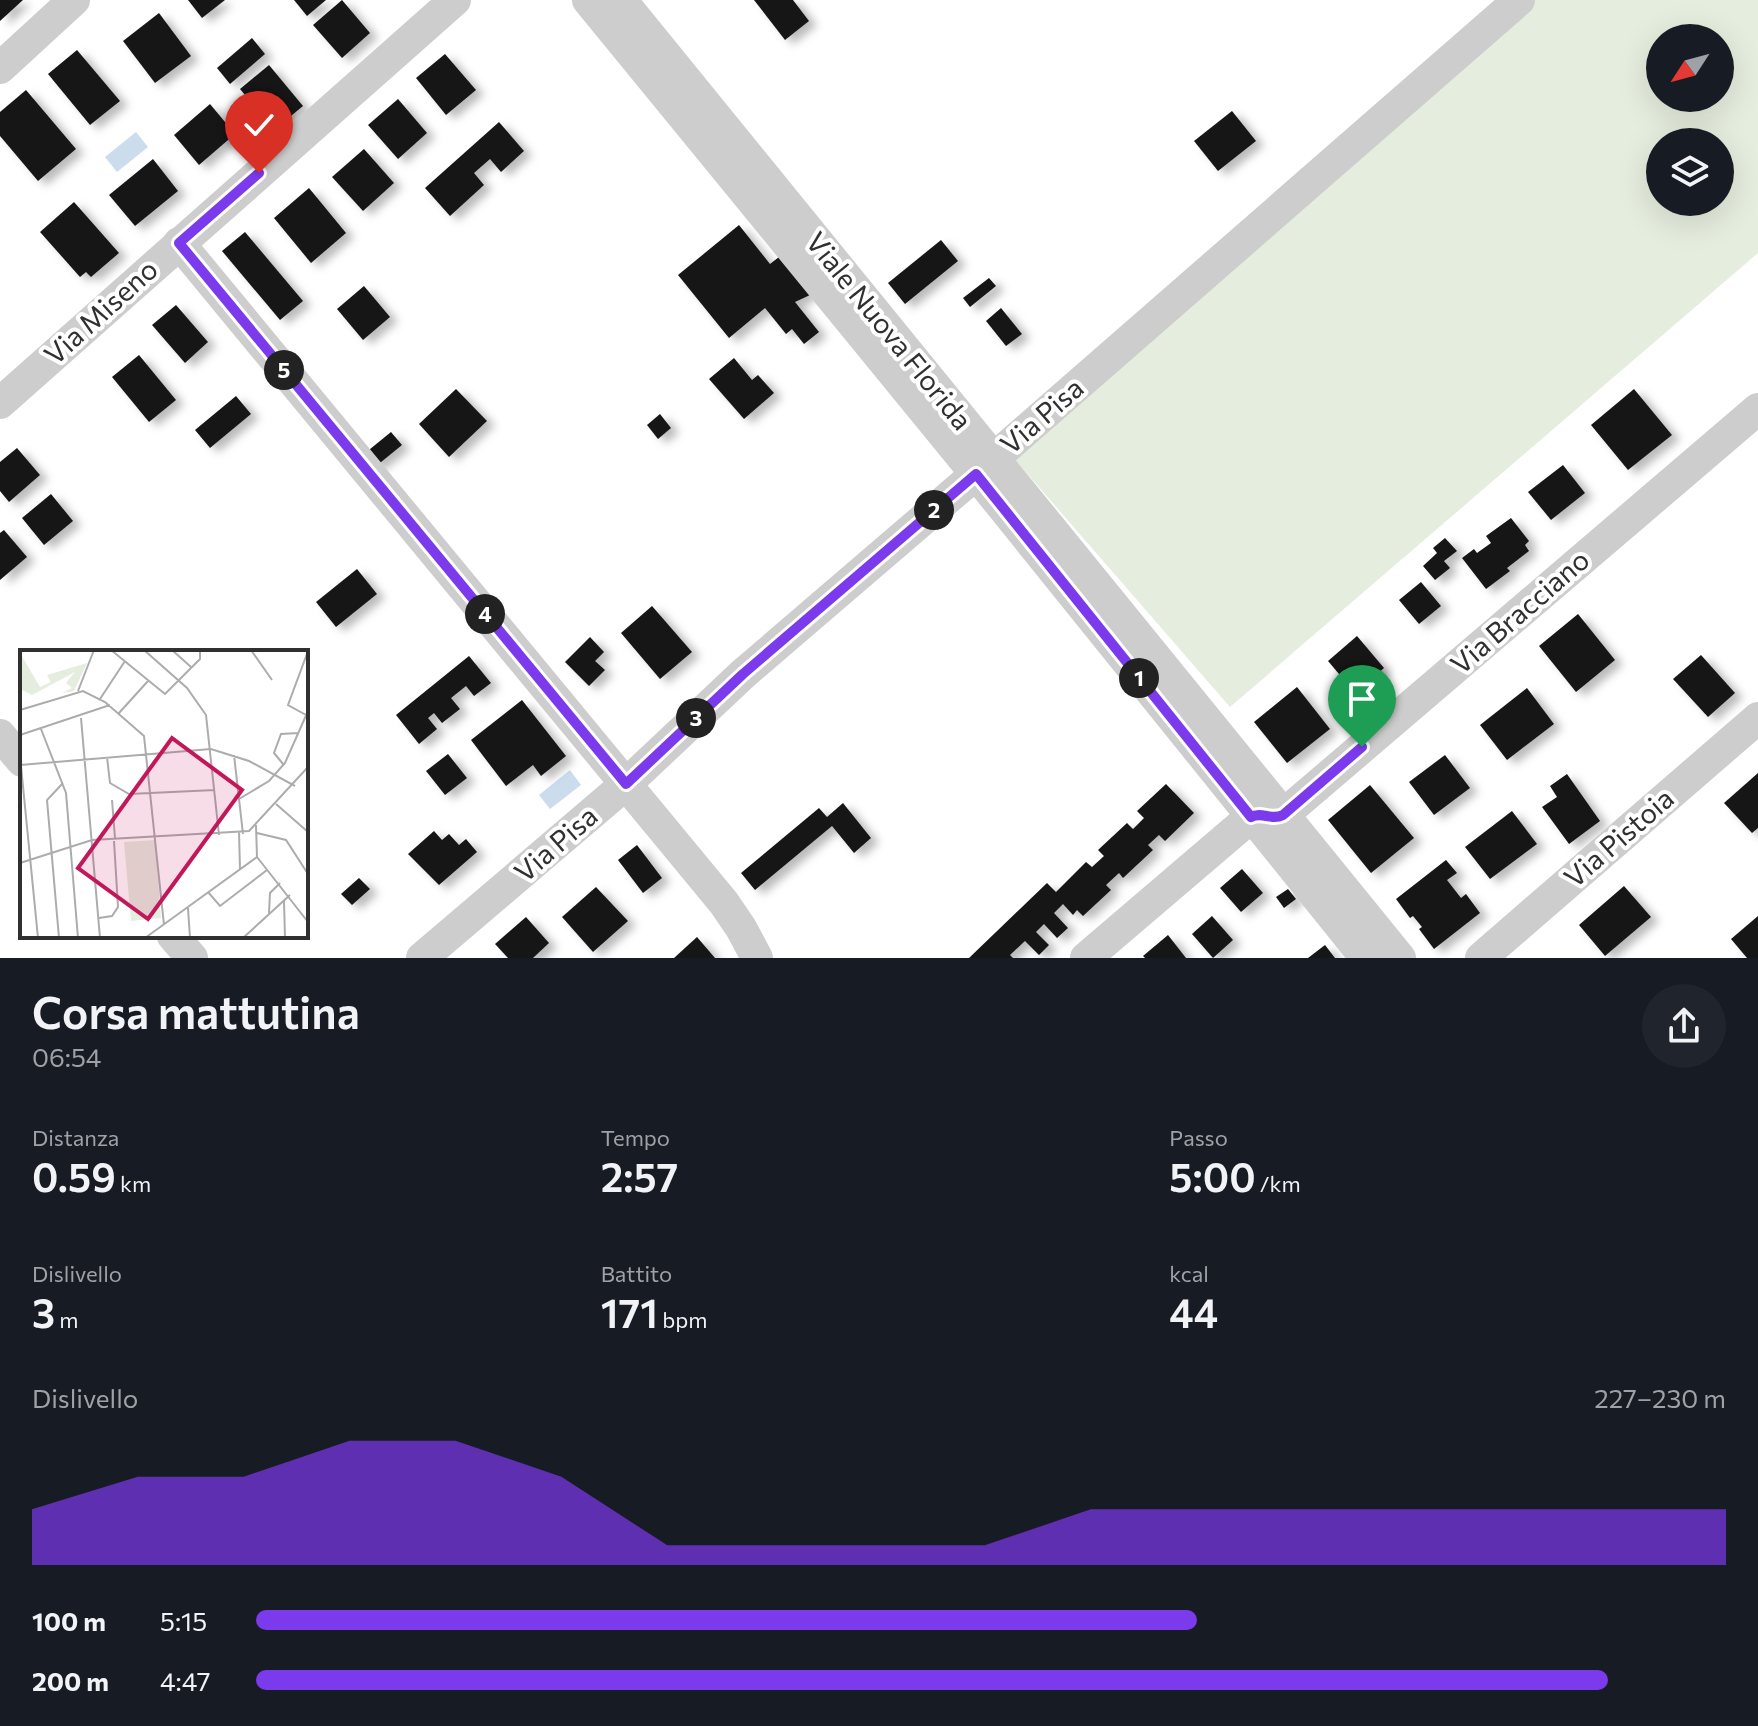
<!DOCTYPE html>
<html lang="it">
<head>
<meta charset="utf-8">
<style>
	:root { --surface:#171b24; --page:#20242c; --text:#f1f3f6; --muted:#9ea1a6; --accent:#7c3aed }
	body { margin:0; font-family:Commissioner,sans-serif; background:var(--page); color:var(--text); height:100vh; display:flex; flex-direction:column; font-size:30px; white-space:nowrap }
	* { box-sizing:border-box; margin:0 }
	p { font-size:26px; color:var(--muted) }
	.icon { flex:none; width:44px; height:44px; fill:none; stroke:currentColor; stroke-width:2; stroke-linecap:round; stroke-linejoin:round }
	.map { position:relative; height:958px; overflow:hidden }
	.sheet { display:flex; flex-direction:column; background:var(--surface); flex:1 }
	.sheet>* { flex:none }
	.needle { width:52px; rotate:234deg }
	.fabs { position:absolute; left:1646px; top:24px; display:grid; gap:16px }
	.fabs a { display:grid; place-items:center; width:88px; height:88px; border-radius:50%; background:var(--surface); box-shadow:0 8px 32px #0002; font-size:40px }
	.pin { position:absolute; display:grid; place-items:center; width:68px; height:68px; color:#fff; margin:-82px -34px; border-radius:50% 50% 50% 0; rotate:-45deg; box-shadow:0 0 8px #0007 }
	.pin .icon { rotate:45deg }
	.km { position:absolute; width:40px; height:40px; margin:-20px; border-radius:50%; background:#222; color:#fff; font-size:22px; line-height:40px; text-align:center }
	.round { display:grid; place-items:center; flex:none; width:84px; height:84px; border-radius:42px; background:var(--page) }
	.overview { display:flex; align-items:center; justify-content:space-between; height:136px; padding:0 32px }
	h1 { font-size:44px; font-weight:600; line-height:60px }
	.stats { display:grid; grid-template-columns:repeat(3,1fr); gap:12px; height:136px; padding:8px 32px }
	.stats div { display:grid; align-content:center }
	.stats b { font-size:40px; font-weight:600 }
	.stats small { font-size:22px; font-weight:400 }
	.stats p { font-size:22px }
	.chart { height:224px; padding:16px 32px }
	.chart p { display:flex; justify-content:space-between }
	.chart svg { width:100%; height:144px; margin-top:8px; fill:var(--accent); opacity:.7 }
	ul { padding:0 32px; list-style:none; font-size:26px }
	li { display:grid; grid-template-columns:128px 96px 1fr; align-items:center; height:60px }
	li i { height:20px; border-radius:10px; background:var(--accent) }
	.map>svg:first-child { display:block }
	.green { fill:#e5edde; fill-rule:evenodd }
	.water { fill:#cbdded }
	.building { fill:#171717; filter:url(#shadow) }
	.lines { fill:none; stroke-linecap:round; stroke-linejoin:round }
	.minor { stroke:#cdcdcd; stroke-width:32 }
	.route-casing { stroke:#fff; stroke-width:16 }
	.route { stroke:#7c3aed; stroke-width:10 }
	.labels { text-anchor:middle; stroke-width:8; stroke-linejoin:round; paint-order:stroke }
	.street-label { font-size:28px; fill:#303030; stroke:#fff }
	.inset-road { fill:none; stroke:#acacac; stroke-width:2 }
	.view { fill:#c2185b; fill-opacity:0.15; stroke:#c2185b; stroke-width:4 }
	.inset-edge { fill:none; stroke:#303030; stroke-width:4 }
</style>
</head>
<body>
<div class="map">
<svg width="1758" height="958" viewBox="0 0 1758 958">
	<defs>
		<filter id="shadow"><feDropShadow dx="8" dy="4.5" stdDeviation="4" flood-color="#0004"/></filter>
	</defs>
	<rect width="100%" height="100%" fill="#fff"/>
	<path class="green" d="M1532 0H1758V253L1230 707 1011 455ZM1660 38H1720V98H1660ZM1660 142H1720V202H1660Z"/>
	<g class="water">
		<path d="M136 132 148 147 117 172 105 157Z"/>
		<path d="M570 770 581 785 550 809 539 795Z"/>
	</g>
	<g class="building">
		<path d="M0 0H23L0 21Z"/>
		<path d="M188 0H225L202 18Z"/>
		<path d="M294 0H326L307 16Z"/>
		<path d="M342 0 370 33 342 58 313 25Z"/>
		<path d="M754 0H793L809 21 785 40Z"/>
		<path d="M159 13 191 56 155 83 123 41Z"/>
		<path d="M252 38 265 54 230 84 217 68Z"/>
		<path d="M77 50 120 101 90 125 48 74Z"/>
		<path d="M445 54 476 90 446 115 416 78Z"/>
		<path d="M269 65 303 106 274 130 240 89Z"/>
		<path d="M26 90 76 149 38 181 0 136V112Z"/>
		<path d="M398 99 427 133 398 159 368 125Z"/>
		<path d="M210 104 235 134 199 165 174 135Z"/>
		<path d="M1232 111 1256 141 1218 171 1194 141Z"/>
		<path d="M499 122 524 151 501 172 490 159 474 173 484 185 450 216 425 188Z"/>
		<path d="M364 149 394 183 363 211 332 177Z"/>
		<path d="M153 159 178 191 135 226 109 195Z"/>
		<path d="M309 188 346 233 311 263 274 218Z"/>
		<path d="M74 202 119 253 91 277 86 272 80 277 40 232Z"/>
		<path d="M739 225 770 264 779 257 810 295 795 302 819 332 804 344 792 329 786 334 765 308 729 338 678 275Z"/>
		<path d="M245 232 303 301 280 320 222 251Z"/>
		<path d="M941 240 958 261 905 304 888 283Z"/>
		<path d="M989 278 996 286 970 307 963 298Z"/>
		<path d="M364 286 390 317 363 340 337 309Z"/>
		<path d="M176 305 208 342 185 363 152 325Z"/>
		<path d="M1001 308 1022 334 1006 346 986 321Z"/>
		<path d="M139 355 176 400 149 422 112 377Z"/>
		<path d="M734 358 752 380 758 375 774 393 744 419 709 379Z"/>
		<path d="M456 389 487 421 449 457 419 424Z"/>
		<path d="M1634 389 1672 435 1628 470 1591 425Z"/>
		<path d="M236 396 251 414 210 448 195 430Z"/>
		<path d="M660 414 671 428 658 439 647 425Z"/>
		<path d="M391 432 402 445 375 467 364 454Z"/>
		<path d="M17 448 40 475 9 502 0 491V462Z"/>
		<path d="M1563 465 1585 493 1551 520 1528 492Z"/>
		<path d="M51 494 73 521 44 545 22 518Z"/>
		<path d="M1511 518 1529 541 1525 545 1529 551 1507 568 1510 571 1486 589 1462 558 1474 549 1477 553 1491 543 1486 536Z"/>
		<path d="M4 530 27 557 0 580V533Z"/>
		<path d="M1445 538 1457 551 1444 561 1450 568 1435 580 1423 566 1437 553 1433 548Z"/>
		<path d="M357 569 377 594 336 627 316 602Z"/>
		<path d="M1421 582 1441 606 1419 624 1399 600Z"/>
		<path d="M652 606 692 652 660 679 621 633Z"/>
		<path d="M1578 614 1615 660 1576 692 1539 646Z"/>
		<path d="M1357 636 1384 668 1355 693 1328 661Z"/>
		<path d="M590 637 604 652 595 661 605 670 589 686 565 662Z"/>
		<path d="M1701 655 1735 693 1708 717 1673 679Z"/>
		<path d="M469 656 491 683 474 696 466 686 451 698 460 709 442 723 434 713 428 718 437 729 419 744 396 715Z"/>
		<path d="M1297 687 1330 729 1287 763 1254 722Z"/>
		<path d="M1527 688 1554 724 1507 760 1480 725Z"/>
		<path d="M522 700 566 756 541 776 533 765 506 786 471 740Z"/>
		<path d="M448 754 467 778 445 795 426 771Z"/>
		<path d="M1445 755 1470 788 1434 815 1409 782Z"/>
		<path d="M1758 773V828L1752 833 1724 803Z"/>
		<path d="M1567 774 1600 821 1569 844 1542 807 1557 797 1550 786Z"/>
		<path d="M1166 784 1194 813 1165 841 1159 835 1148 845 1153 850 1123 878 1119 873 1106 885 1111 890 1083 916 1077 910 1073 915 1063 904 1054 913 1068 928 1057 938 1044 924 1036 932 1049 945 1039 955 1025 941 1010 955 1013 958H969L1047 883 1056 892 1086 862 1092 867 1104 856 1098 850 1127 823 1133 829 1144 818 1137 811Z"/>
		<path d="M1370 785 1414 838 1371 873 1328 820Z"/>
		<path d="M843 803 871 838 854 853 832 826 755 890 741 873 819 808 827 817Z"/>
		<path d="M1512 811 1537 844 1490 879 1465 847Z"/>
		<path d="M434 831 442 840 449 834 459 845 466 839 477 852 439 885 408 854Z"/>
		<path d="M637 845 662 878 643 893 618 860Z"/>
		<path d="M1446 860 1457 873 1447 880 1461 898 1466 894 1480 913 1434 949 1419 929 1422 927 1413 916 1410 918 1396 899Z"/>
		<path d="M1242 869 1263 893 1241 912 1220 888Z"/>
		<path d="M359 878 370 889 352 905 341 894Z"/>
		<path d="M1624 886 1651 917 1605 956 1579 925Z"/>
		<path d="M596 887 628 921 593 952 562 917Z"/>
		<path d="M1288 889 1296 899 1284 908 1276 897Z"/>
		<path d="M1212 916 1233 940 1213 958 1192 934Z"/>
		<path d="M1758 916V958H1747L1731 939Z"/>
		<path d="M526 917 549 943 533 958H508L495 944Z"/>
		<path d="M1168 935 1186 958H1145L1143 956Z"/>
		<path d="M697 937 715 958H674Z"/>
		<path d="M1325 945 1335 958H1308Z"/>
	</g>
	<g class="lines">
		<g class="minor">
			<path d="M588 0 976 474 1366 958"/>
			<path d="M621 0 1400 958"/>
			<path d="M0 68 74 0"/>
			<path d="M179 243 724 903 741 928 757 958"/>
			<path d="M0 403 455 0"/>
			<path d="M0 735 22 761"/>
			<path d="M173 936 192 958"/>
			<path d="M422 958 626 784 743 674 976 474 1519 0"/>
			<path d="M1086 958 1251 817C1262 811 1271 821 1283 815L1758 409"/>
			<path d="M1481 958 1758 718"/>
		</g>
	</g>
	<g class="lines">
		<g class="route-casing">
			<path id="route" d="M259 173 179 243 626 784 743 674 976 474 1251 817C1262 811 1271 821 1283 815L1362 747"/>
		</g>
		<use href="#route" class="route"/>
	</g>
	<g class="labels">
		<g class="street-label">
			<text transform="translate(101 312) rotate(-42)" y="10">Via Miseno</text>
			<text transform="translate(889 331) rotate(51)" y="10">Viale Nuova Florida</text>
			<text transform="translate(1042 416) rotate(-41)" y="10">Via Pisa</text>
			<text transform="translate(1520 612) rotate(-41)" y="10">Via Bracciano</text>
			<text transform="translate(1619 838) rotate(-41)" y="10">Via Pistoia</text>
			<text transform="translate(556 844) rotate(-41)" y="10">Via Pisa</text>
		</g>
	</g>
	<g transform="translate(20 650)">
		<rect width="288" height="288" fill="#fff"/>
		<path d="M0 3 20 37 31 32 27 25 67 13 54 41 42 43 52 38 46 33 55 22 12 45 0 39ZM135 190 141 268 111 271 104 192Z" fill="#e5edde"/>
		<path class="inset-road" d="M91 0 145 44 180 9V0M124 0 167 38 186 65 199 185M152 0 171 17M231 0 252 30M58 41 74 0M80 49 105 11M0 60 63 41 85 52 124 86 144 275M99 63 128 31M286 65 268 55 288 1M61 68 80 288M21 79 46 143 58 288M0 85 90 55M214 105 223 184M0 106 18 288M87 107 90 133 109 144 195 140M263 114 254 103 261 84 278 83M0 115 191 99 229 111 275 136M219 149 249 131 265 113 288 61M92 150 95 188M256 154 288 182M236 175 237 207 288 272M219 181 220 220M237 183 266 190 288 224M0 213 72 190 229 181 288 117M188 242 200 256 247 220M264 251 265 288M168 258 170 288M249 263 250 243 260 233M79 268 92 266 98 257 94 191M39 288 27 150 43 133M125 288 237 207M223 288 270 245"/>
		<path class="view" d="M152 88 222 140 128 269 58 218Z"/>
		<rect width="288" height="288" class="inset-edge"/>
	</g>
</svg>
<div class="fabs">
<a><svg class="needle" viewBox="-14 -14 28 28"><path d="M0-13l5 13h-10z" fill="#e53935"/><path d="M0 13l5-13h-10z" fill="#9ea1a6"/></svg></a>
<a><svg class="icon" aria-label="layers" viewBox="0 0 24 24"><path d="M12 4l9 5-9 5-9-5zM3 14l9 5 9-5"/></svg></a>
</div>
<div class="pin" style="left:1362px;top:747px;background:#1e9e55"><svg class="icon" aria-label="arrive" viewBox="0 0 24 24"><path d="M6 21V4h12l-3 4 3 4H6"/></svg></div>
<div class="pin" style="left:259px;top:173px;background:#d93025"><svg class="icon" aria-label="check" viewBox="0 0 24 24"><path d="M5 12l5 5 9-10"/></svg></div>
<b class="km" style="left:1139px;top:678px">1</b>
<b class="km" style="left:934px;top:510px">2</b>
<b class="km" style="left:696px;top:718px">3</b>
<b class="km" style="left:485px;top:614px">4</b>
<b class="km" style="left:284px;top:370px">5</b>
</div>
<section class="sheet">
<div class="overview"><div><h1>Corsa mattutina</h1><p>06:54</p></div><a class="round"><svg class="icon" aria-label="share" viewBox="0 0 24 24"><path d="M12 15V3M7 8l5-5 5 5M5 13v7h14v-7"/></svg></a></div>
<div class="stats">
<div><p>Distanza</p><b>0.59<small> km</small></b></div>
<div><p>Tempo</p><b>2:57</b></div>
<div><p>Passo</p><b>5:00<small> /km</small></b></div>
</div>
<div class="stats">
<div><p>Dislivello</p><b>3<small> m</small></b></div>
<div><p>Battito</p><b>171<small> bpm</small></b></div>
<div><p>kcal</p><b>44</b></div>
</div>
<div class="chart"><p><span>Dislivello</span>227–230 m</p>
<svg viewBox="0 0 160 44" preserveAspectRatio="none"><path d="M0 44V27L10 17L20 17L30 6L40 6L50 17L60 38L70 38L80 38L90 38L100 27L110 27L120 27L130 27L140 27L150 27L160 27V44z"/></svg>
</div>
<ul>
<li><b>100 m</b>5:15<i style="width:64%"></i></li>
<li><b>200 m</b>4:47<i style="width:92%"></i></li>
</ul>
</section>
</body>
</html>
